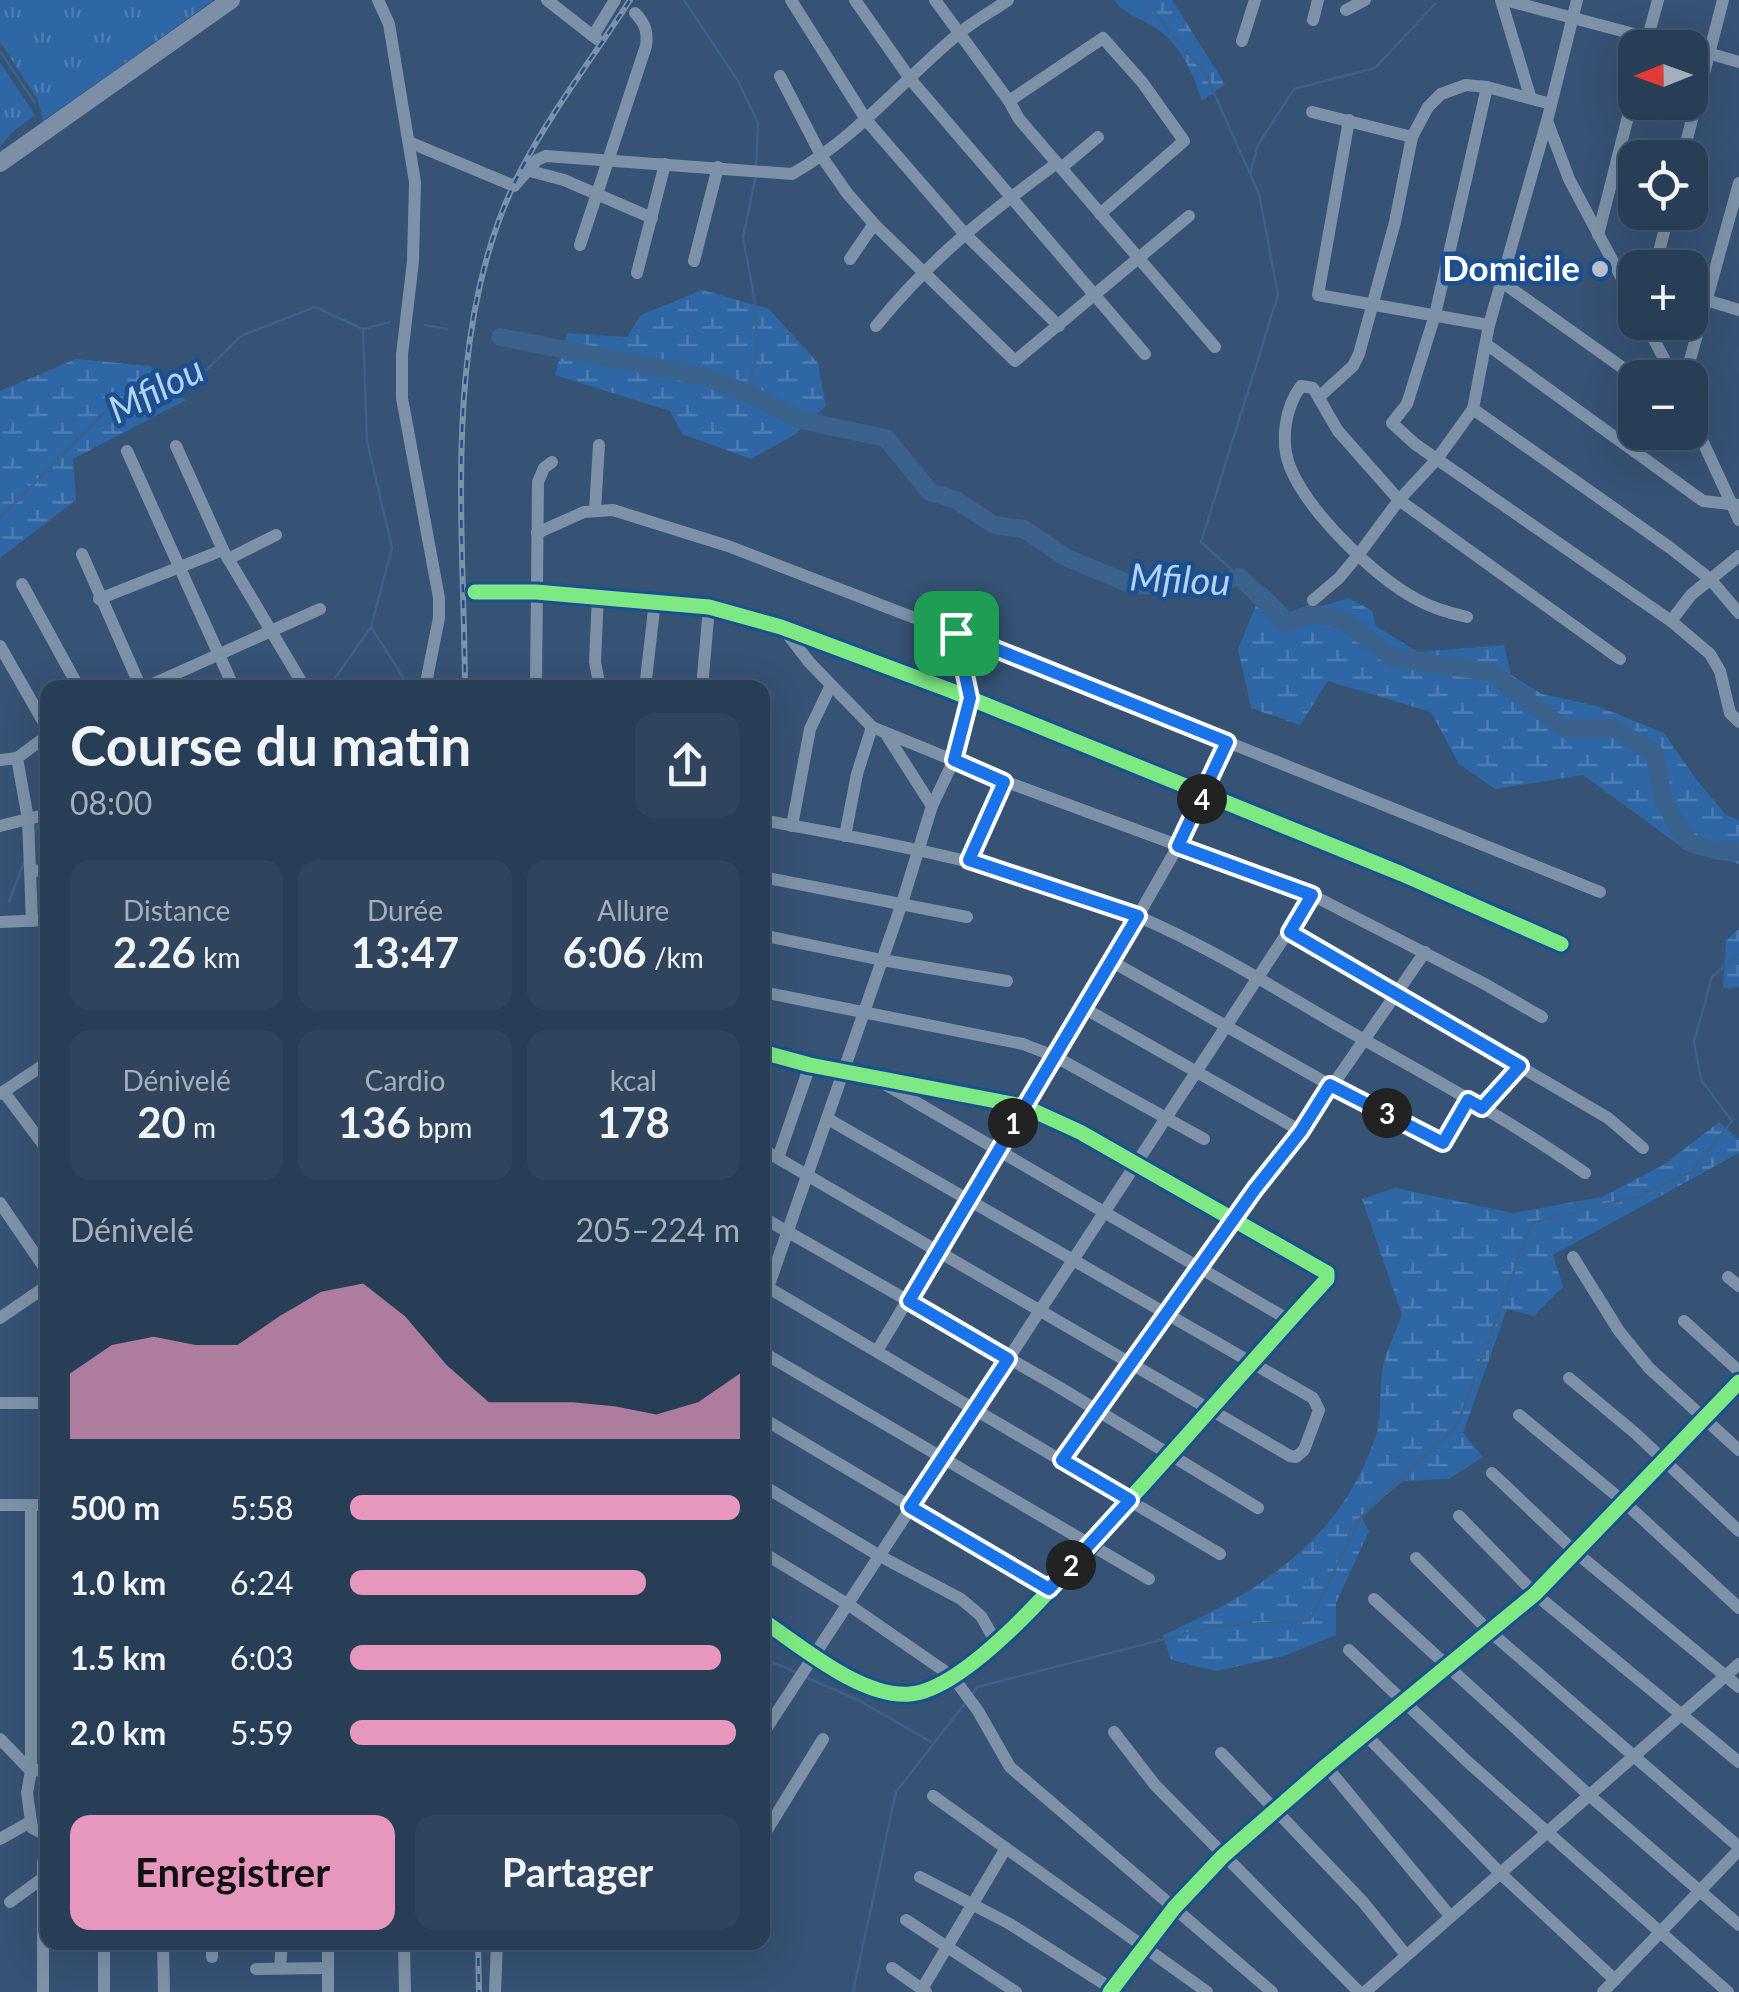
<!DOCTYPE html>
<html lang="fr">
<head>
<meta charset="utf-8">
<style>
	:root { --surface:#283e57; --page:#30455d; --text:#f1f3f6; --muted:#a5aeba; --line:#44576d; --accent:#e797bd }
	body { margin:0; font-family:Lato,sans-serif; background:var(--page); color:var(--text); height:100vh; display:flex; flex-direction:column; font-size:38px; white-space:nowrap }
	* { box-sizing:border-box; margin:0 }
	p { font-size:32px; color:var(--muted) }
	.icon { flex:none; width:55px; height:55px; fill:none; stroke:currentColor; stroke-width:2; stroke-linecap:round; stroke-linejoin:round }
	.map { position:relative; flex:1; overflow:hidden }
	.details { position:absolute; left:40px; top:680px; width:730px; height:1270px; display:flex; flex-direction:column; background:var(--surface); border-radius:20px; box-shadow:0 10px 40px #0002,0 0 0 2px var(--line) }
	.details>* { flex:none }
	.needle { width:65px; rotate:269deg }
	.fabs { position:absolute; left:1618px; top:30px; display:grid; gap:20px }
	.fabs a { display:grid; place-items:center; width:90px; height:90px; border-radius:20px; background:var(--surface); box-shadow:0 10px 40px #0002,0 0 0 2px var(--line); font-size:50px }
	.pin { position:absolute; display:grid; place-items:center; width:85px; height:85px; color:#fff; margin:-42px; border-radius:20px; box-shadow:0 5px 15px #0006 }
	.km { position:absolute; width:50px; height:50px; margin:-25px; border-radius:50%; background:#222; color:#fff; font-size:28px; line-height:50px; text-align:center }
	.round { display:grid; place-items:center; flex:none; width:105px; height:105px; border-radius:20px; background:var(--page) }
	.summary { display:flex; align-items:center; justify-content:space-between; height:170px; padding:0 30px }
	h1 { font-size:55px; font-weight:700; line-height:75px }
	.stats { display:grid; grid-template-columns:repeat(3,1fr); gap:15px; height:170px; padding:10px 30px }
	.stats div { display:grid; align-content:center; border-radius:20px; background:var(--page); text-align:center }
	.stats b { font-size:42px; font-weight:700 }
	.stats small { font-size:28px; font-weight:400 }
	.stats p { font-size:28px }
	.chart { height:280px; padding:20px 30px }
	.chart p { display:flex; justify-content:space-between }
	.chart svg { width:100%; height:180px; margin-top:10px; fill:var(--accent); opacity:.7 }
	.primary-button { display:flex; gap:20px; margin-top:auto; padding:20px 30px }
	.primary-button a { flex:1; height:115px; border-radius:20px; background:var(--accent); color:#111; font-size:40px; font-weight:700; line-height:115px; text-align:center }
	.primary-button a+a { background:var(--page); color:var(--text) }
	ul { padding:0 30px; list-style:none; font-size:32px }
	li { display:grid; grid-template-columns:160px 120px 1fr; align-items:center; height:75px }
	li i { height:25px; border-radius:12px; background:var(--accent) }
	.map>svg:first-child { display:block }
	.grass { fill:url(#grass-tufts) }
	.wetland { fill:url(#wetland-marsh) }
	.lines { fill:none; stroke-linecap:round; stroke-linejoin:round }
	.stream { stroke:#3b618d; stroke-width:2.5 }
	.river { stroke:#3b618d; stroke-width:18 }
	.minor { stroke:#7d92a8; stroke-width:12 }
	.major { stroke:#7d8ea7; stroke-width:18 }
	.rail-casing { stroke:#7e92a7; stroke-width:6 }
	.rail { stroke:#1b4f8f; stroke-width:2.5; stroke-dasharray:8; stroke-linecap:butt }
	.cycleway-casing { stroke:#1b4f8f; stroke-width:21 }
	.cycleway { stroke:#7ce984; stroke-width:15 }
	.route-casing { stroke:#fff; stroke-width:20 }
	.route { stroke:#1a73e8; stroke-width:12 }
	.poi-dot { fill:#b9c2ce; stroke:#1b4f8f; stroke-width:4 }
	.labels { text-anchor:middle; stroke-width:9; stroke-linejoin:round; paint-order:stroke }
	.poi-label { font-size:35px; font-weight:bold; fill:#fff; stroke:#1b4f8f; text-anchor:end }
	.water-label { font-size:38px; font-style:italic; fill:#b5d3f5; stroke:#1b4f8f }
</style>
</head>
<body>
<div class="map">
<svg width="1739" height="1992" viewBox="0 0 1739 1992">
	<defs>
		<pattern id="grass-tufts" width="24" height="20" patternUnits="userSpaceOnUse" patternTransform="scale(2.5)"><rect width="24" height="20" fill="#2f66a5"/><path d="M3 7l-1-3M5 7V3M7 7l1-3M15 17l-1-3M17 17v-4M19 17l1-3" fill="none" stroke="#4e7db2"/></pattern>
		<pattern id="wetland-marsh" width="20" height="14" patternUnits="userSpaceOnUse" patternTransform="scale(2.5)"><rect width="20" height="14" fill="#2f66a5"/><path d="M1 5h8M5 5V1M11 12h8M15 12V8" fill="none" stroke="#4e7db2"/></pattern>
	</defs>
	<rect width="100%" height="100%" fill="#365274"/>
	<g class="grass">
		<path d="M0 0H214L43 121 38 100 0 42Z"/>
		<path d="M0 62 35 115 11 133 0 147Z"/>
	</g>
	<g class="wetland">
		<path d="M1114 0H1172L1225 84 1202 101C1193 73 1181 44 1154 27 1141 18 1123 14 1114 0Z"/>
		<path d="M702 290 769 309 818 363 826 406 796 434 751 459 682 434 670 411 555 375 567 333 627 337 641 315Z"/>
		<path d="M76 359 150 366 186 400 73 459 76 500 0 558V391Z"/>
		<path d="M1264 586 1293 615 1349 598 1372 611 1376 626 1418 652 1504 645 1511 675 1542 694 1597 706 1664 733 1696 779 1726 815 1739 820V864L1680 846 1583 775 1495 789 1459 764 1431 712 1328 681 1300 725 1251 708 1238 649Z"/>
		<path d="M1739 929V987L1723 988 1726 940Z"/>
		<path d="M1719 1122 1739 1140V1153L1553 1255 1563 1287 1534 1316 1507 1309 1463 1433 1483 1457 1449 1479 1403 1481 1361 1516 1369 1531 1336 1603V1635L1284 1656 1216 1671 1171 1660 1163 1635C1259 1592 1341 1541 1376 1435 1382 1417 1379 1393 1382 1374 1384 1354 1395 1334 1402 1315L1362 1199 1395 1188 1513 1213 1602 1197 1665 1164Z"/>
	</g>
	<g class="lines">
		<g class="stream">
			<path d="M684 0 738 81 758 123 756 167"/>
			<path d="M1145 0 1206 75 1259 194 1278 295 1201 542 1240 577"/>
			<path d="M0 51 35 103"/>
			<path d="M1250 174 1258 145 1294 89 1375 68 1435 4"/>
			<path d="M425 325 447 329"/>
			<path d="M748 393 758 347 754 297 743 237 756 175"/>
			<path d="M0 518 112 405 202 374 241 336 315 307 363 329 390 322"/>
			<path d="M371 627 410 688"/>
			<path d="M328 688 371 627 392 548 367 441 363 329"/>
			<path d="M34 836 40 820"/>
			<path d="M9 902 24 862"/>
			<path d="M762 1658 798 1673"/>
			<path d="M805 1677 860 1701 931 1742"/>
			<path d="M971 1696 977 1687 1212 1627 1310 1620 1361 1517 1457 1425 1532 1223 1639 1196 1692 1171 1732 1121 1701 1080 1694 1042 1712 977 1739 954"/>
			<path d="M853 1992 896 1792 966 1702"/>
		</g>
		<path class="river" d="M500 337 702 376 748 393 800 420 886 438 930 492 956 500 994 525 1024 529 1065 557 1132 585 1199 587 1240 577 1286 623 1313 613 1345 621 1392 658 1491 672 1564 728H1613L1654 752 1664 802 1688 842 1717 851 1739 852"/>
		<g class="minor">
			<path d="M378 0 389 24 415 182 413 261 402 355V398L439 598V618L425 688"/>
			<path d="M547 0 593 36"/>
			<path d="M791 0 867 121 964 233 1059 326"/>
			<path d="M855 0 911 80 1145 354"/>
			<path d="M935 0 1009 101 1019 119 1215 347"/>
			<path d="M1501 0 1530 96"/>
			<path d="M1505 0 1687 48"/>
			<path d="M1346 10 1365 0"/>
			<path d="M1313 20 1318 0"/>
			<path d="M597 39 593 36 615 0"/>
			<path d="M1242 41 1255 0"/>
			<path d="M1645 48 1658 0"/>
			<path d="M1690 48 1739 62"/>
			<path d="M780 76 822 157 847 193 874 224 1015 361 1189 216"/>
			<path d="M1487 87 1435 315 1407 404 1392 423 1415 444 1671 621 1710 654 1720 671 1730 713 1739 722"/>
			<path d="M1009 101 1103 38 1142 82 1184 141 1100 214"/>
			<path d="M1312 112 1412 137"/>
			<path d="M1349 120 1318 295 1489 325"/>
			<path d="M1547 121 1569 179 1635 303"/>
			<path d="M409 142 514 186 537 160 546 156 792 174C856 138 901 82 957 35 972 22 991 12 1008 0"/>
			<path d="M1682 158 1723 0"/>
			<path d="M1061 168 1098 137"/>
			<path d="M530 171 564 180 652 218"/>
			<path d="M1598 235 1635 89"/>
			<path d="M580 245 646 46C648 32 645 23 635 13"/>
			<path d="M850 259 874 224"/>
			<path d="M694 261 718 167"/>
			<path d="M1655 268 1669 212"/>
			<path d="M637 273 665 164"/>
			<path d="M1502 282 1637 378"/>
			<path d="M1690 295 1739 310"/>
			<path d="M1645 322 1674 378"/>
			<path d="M876 326C933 256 985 216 1057 163"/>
			<path d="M1486 344 1703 501 1739 505"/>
			<path d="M1685 378 1739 183"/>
			<path d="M1319 397 1353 366 1359 354 1395 222 1412 137 1428 107 1441 94 1466 85 1487 87 1551 104"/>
			<path d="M1473 409 1669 547 1710 579 1739 613"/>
			<path d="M1690 414 1739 520"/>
			<path d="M176 446 223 550 305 688"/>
			<path d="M127 451 234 688"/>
			<path d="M595 510 599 445"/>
			<path d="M537 533 584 512 613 510 728 546 1039 666 1600 892"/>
			<path d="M82 554 141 688"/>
			<path d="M228 559 276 535"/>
			<path d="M22 584 79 688"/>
			<path d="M475 592H536L709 607 781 627 952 691 1402 874 1561 944"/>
			<path d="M598 596 595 662 600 688"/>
			<path d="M99 599 223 550"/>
			<path d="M1313 600 1339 578 1359 554 1399 500 1437 459 1473 409 1489 325 1547 121 1577 0"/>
			<path d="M1467 617C1449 613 1432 608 1416 599 1374 576 1308 512 1290 467 1280 442 1285 407 1301 386L1313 388 1338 431 1399 500 1620 659"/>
			<path d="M1671 621 1691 595 1739 556"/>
			<path d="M783 628 809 662 872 727 1004 781 1312 895 1483 983 1542 1017"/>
			<path d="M0 646 48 730"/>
			<path d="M144 688 320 609"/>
			<path d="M536 688 538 482 544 468 552 462"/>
			<path d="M645 688 655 601"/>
			<path d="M702 688 709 607"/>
			<path d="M886 734 932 806"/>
			<path d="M17 758 28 819 32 921"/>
			<path d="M0 760 17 758 48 735"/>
			<path d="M762 820C889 843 1018 866 1137 916 1205 945 1268 984 1331 1021 1417 1070 1504 1116 1585 1173"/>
			<path d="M0 826 48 814"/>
			<path d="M792 826 810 729 831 685"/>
			<path d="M845 836 857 774 872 727"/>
			<path d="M969 861 1004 781"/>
			<path d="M31 871 48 870"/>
			<path d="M762 877 967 917"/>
			<path d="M0 922 48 920"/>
			<path d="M1290 932 1608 1118 1643 1148"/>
			<path d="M762 935 882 960 1007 981"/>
			<path d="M1111 961 1330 1085 1383 1111 1439 1143 1446 1141 1468 1100"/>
			<path d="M762 992 1023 1044 1054 1056 1204 1139"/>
			<path d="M1082 1007 1301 1131"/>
			<path d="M762 1052 810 1065 1023 1106 1080 1132 1327 1273V1279C1260 1352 1196 1427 1129 1500 1086 1549 974 1689 910 1694 861 1698 801 1646 762 1620"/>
			<path d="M883 1083 1289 1320"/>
			<path d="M4 1092 48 1151"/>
			<path d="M0 1094 48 1062"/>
			<path d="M1482 1108 1520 1066"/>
			<path d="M762 1149 1290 1456 1296 1457 1304 1450 1319 1410 1313 1398 828 1119"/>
			<path d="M778 1158 810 1065"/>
			<path d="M0 1203 48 1273"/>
			<path d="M762 1217 1057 1386 1258 1508"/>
			<path d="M1573 1257 1619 1331 1649 1368 1739 1450"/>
			<path d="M1728 1277 1739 1286"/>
			<path d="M762 1284 1220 1554"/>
			<path d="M762 1305 902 903 932 806 954 760 970 698 956 633"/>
			<path d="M0 1318 48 1285"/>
			<path d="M1684 1321 1739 1371"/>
			<path d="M877 1351 1138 916 1178 846 1227 742"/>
			<path d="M762 1352 1149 1579"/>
			<path d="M1569 1378 1635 1433 1739 1531"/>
			<path d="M0 1403H48"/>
			<path d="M1519 1415 1623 1501 1739 1608"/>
			<path d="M762 1418 1049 1589"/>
			<path d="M1062 1460 1255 1189 1301 1131 1425 952"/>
			<path d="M1492 1473 1574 1551 1739 1687"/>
			<path d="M762 1485 878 1555 961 1599 981 1616 996 1642"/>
			<path d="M0 1505H48"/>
			<path d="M31 1505V1771L27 1793 32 1828 48 1836"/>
			<path d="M1459 1516 1535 1594 1739 1762"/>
			<path d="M762 1552 849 1605 953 1677 978 1711 1010 1767 1272 1992"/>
			<path d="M1416 1558 1488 1630 1739 1847"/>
			<path d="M1374 1599 1590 1796 1739 1925"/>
			<path d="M1349 1650 1469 1763 1728 1992"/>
			<path d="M1114 1732 1155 1785 1359 1992"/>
			<path d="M1365 1734 1501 1874 1615 1980"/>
			<path d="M762 1735 1312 895"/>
			<path d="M0 1739 31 1771 48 1769"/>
			<path d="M1221 1753 1363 1902 1406 1955"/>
			<path d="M1326 1766 1450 1916"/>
			<path d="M933 1796 1207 1992"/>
			<path d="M762 1838 823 1739"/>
			<path d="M0 1839 30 1822"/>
			<path d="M920 1877 1010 1924 1117 1992"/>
			<path d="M10 1902 43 1878"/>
			<path d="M906 1920 1016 1992"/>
			<path d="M104 1942V1992"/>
			<path d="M163 1942 164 1992"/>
			<path d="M212 1942V1957"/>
			<path d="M404 1942 405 1992"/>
			<path d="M280 1968 282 1942"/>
			<path d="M892 1968 926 1992"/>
			<path d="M256 1969 327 1968"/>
			<path d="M922 1989 1006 1848"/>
			<path d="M43 1992V1863L48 1841"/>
			<path d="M328 1992V1942"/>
			<path d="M495 1992 497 1942"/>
			<path d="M1110 1992 1174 1908 1223 1856 1326 1766 1535 1594 1739 1382"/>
			<path d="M1365 1992 1739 1664"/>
			<path d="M1603 1992 1739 1850"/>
		</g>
		<path class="major" d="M0 163 231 0"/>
		<g class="rail-casing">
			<g id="rail">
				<path d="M465 688C464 516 440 323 523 166 553 109 595 55 630 0"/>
				<path d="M478 1942 479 1992"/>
			</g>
		</g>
		<use href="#rail" class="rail"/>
		<g class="cycleway-casing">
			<g id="cycleway">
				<path d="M475 592H536L709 607 781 627 952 691 1402 874 1561 944"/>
				<path d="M762 1052 810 1065 1023 1106 1080 1132 1327 1273V1279C1260 1352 1196 1427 1129 1500 1086 1549 974 1689 910 1694 861 1698 801 1646 762 1620"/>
				<path d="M1110 1992 1174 1908 1223 1856 1326 1766 1535 1594 1739 1382"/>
			</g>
		</g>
		<use href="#cycleway" class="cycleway"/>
	</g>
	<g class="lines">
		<g class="route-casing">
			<path id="route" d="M956 633 1227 742 1178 846 1312 895 1290 932 1520 1066 1482 1108 1468 1100 1443 1143 1330 1085 1301 1131 1255 1189 1062 1460 1130 1500 1049 1589 910 1507 1008 1359 909 1301 1138 916 969 860 1004 782 954 760 970 698Z"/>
		</g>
		<use href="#route" class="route"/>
	</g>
	<circle class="poi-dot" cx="1600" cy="269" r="10"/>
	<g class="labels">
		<g class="poi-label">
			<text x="1580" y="281">Domicile</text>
		</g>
		<g class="water-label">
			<text transform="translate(156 390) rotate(-27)" y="13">Mfilou</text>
			<text transform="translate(1180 580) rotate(3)" y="13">Mfilou</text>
		</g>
	</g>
</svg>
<div class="fabs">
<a><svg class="needle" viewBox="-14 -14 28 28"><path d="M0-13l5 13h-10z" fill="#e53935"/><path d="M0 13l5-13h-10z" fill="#a5aeba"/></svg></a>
<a><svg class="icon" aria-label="locate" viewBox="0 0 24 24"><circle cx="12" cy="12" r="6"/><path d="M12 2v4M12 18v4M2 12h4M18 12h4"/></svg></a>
<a>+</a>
<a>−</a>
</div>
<div class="pin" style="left:956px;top:633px;background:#1e9e55"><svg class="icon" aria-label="arrive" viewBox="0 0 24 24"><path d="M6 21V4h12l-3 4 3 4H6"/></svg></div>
<b class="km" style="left:1013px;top:1123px">1</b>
<b class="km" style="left:1071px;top:1565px">2</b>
<b class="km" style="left:1387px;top:1113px">3</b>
<b class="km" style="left:1202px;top:799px">4</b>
<section class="details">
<div class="summary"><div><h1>Course du matin</h1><p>08:00</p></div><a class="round"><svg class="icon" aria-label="share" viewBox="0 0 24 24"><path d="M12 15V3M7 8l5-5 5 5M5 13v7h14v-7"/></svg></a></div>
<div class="stats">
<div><p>Distance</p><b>2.26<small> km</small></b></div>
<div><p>Durée</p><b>13:47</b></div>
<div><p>Allure</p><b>6:06<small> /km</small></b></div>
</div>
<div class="stats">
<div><p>Dénivelé</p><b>20<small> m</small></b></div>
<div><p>Cardio</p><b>136<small> bpm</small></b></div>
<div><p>kcal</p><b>178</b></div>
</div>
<div class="chart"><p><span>Dénivelé</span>205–224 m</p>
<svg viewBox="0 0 160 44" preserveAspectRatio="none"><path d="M0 44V28L10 21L20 19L30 21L40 21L50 14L60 8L70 6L80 14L90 26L100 35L110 35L120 35L130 36L140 38L150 35L160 28V44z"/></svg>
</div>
<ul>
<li><b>500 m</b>5:58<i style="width:100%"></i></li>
<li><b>1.0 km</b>6:24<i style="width:76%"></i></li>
<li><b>1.5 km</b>6:03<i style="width:95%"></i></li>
<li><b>2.0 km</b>5:59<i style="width:99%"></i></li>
</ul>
<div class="primary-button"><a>Enregistrer</a><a>Partager</a></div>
</section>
</div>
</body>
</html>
